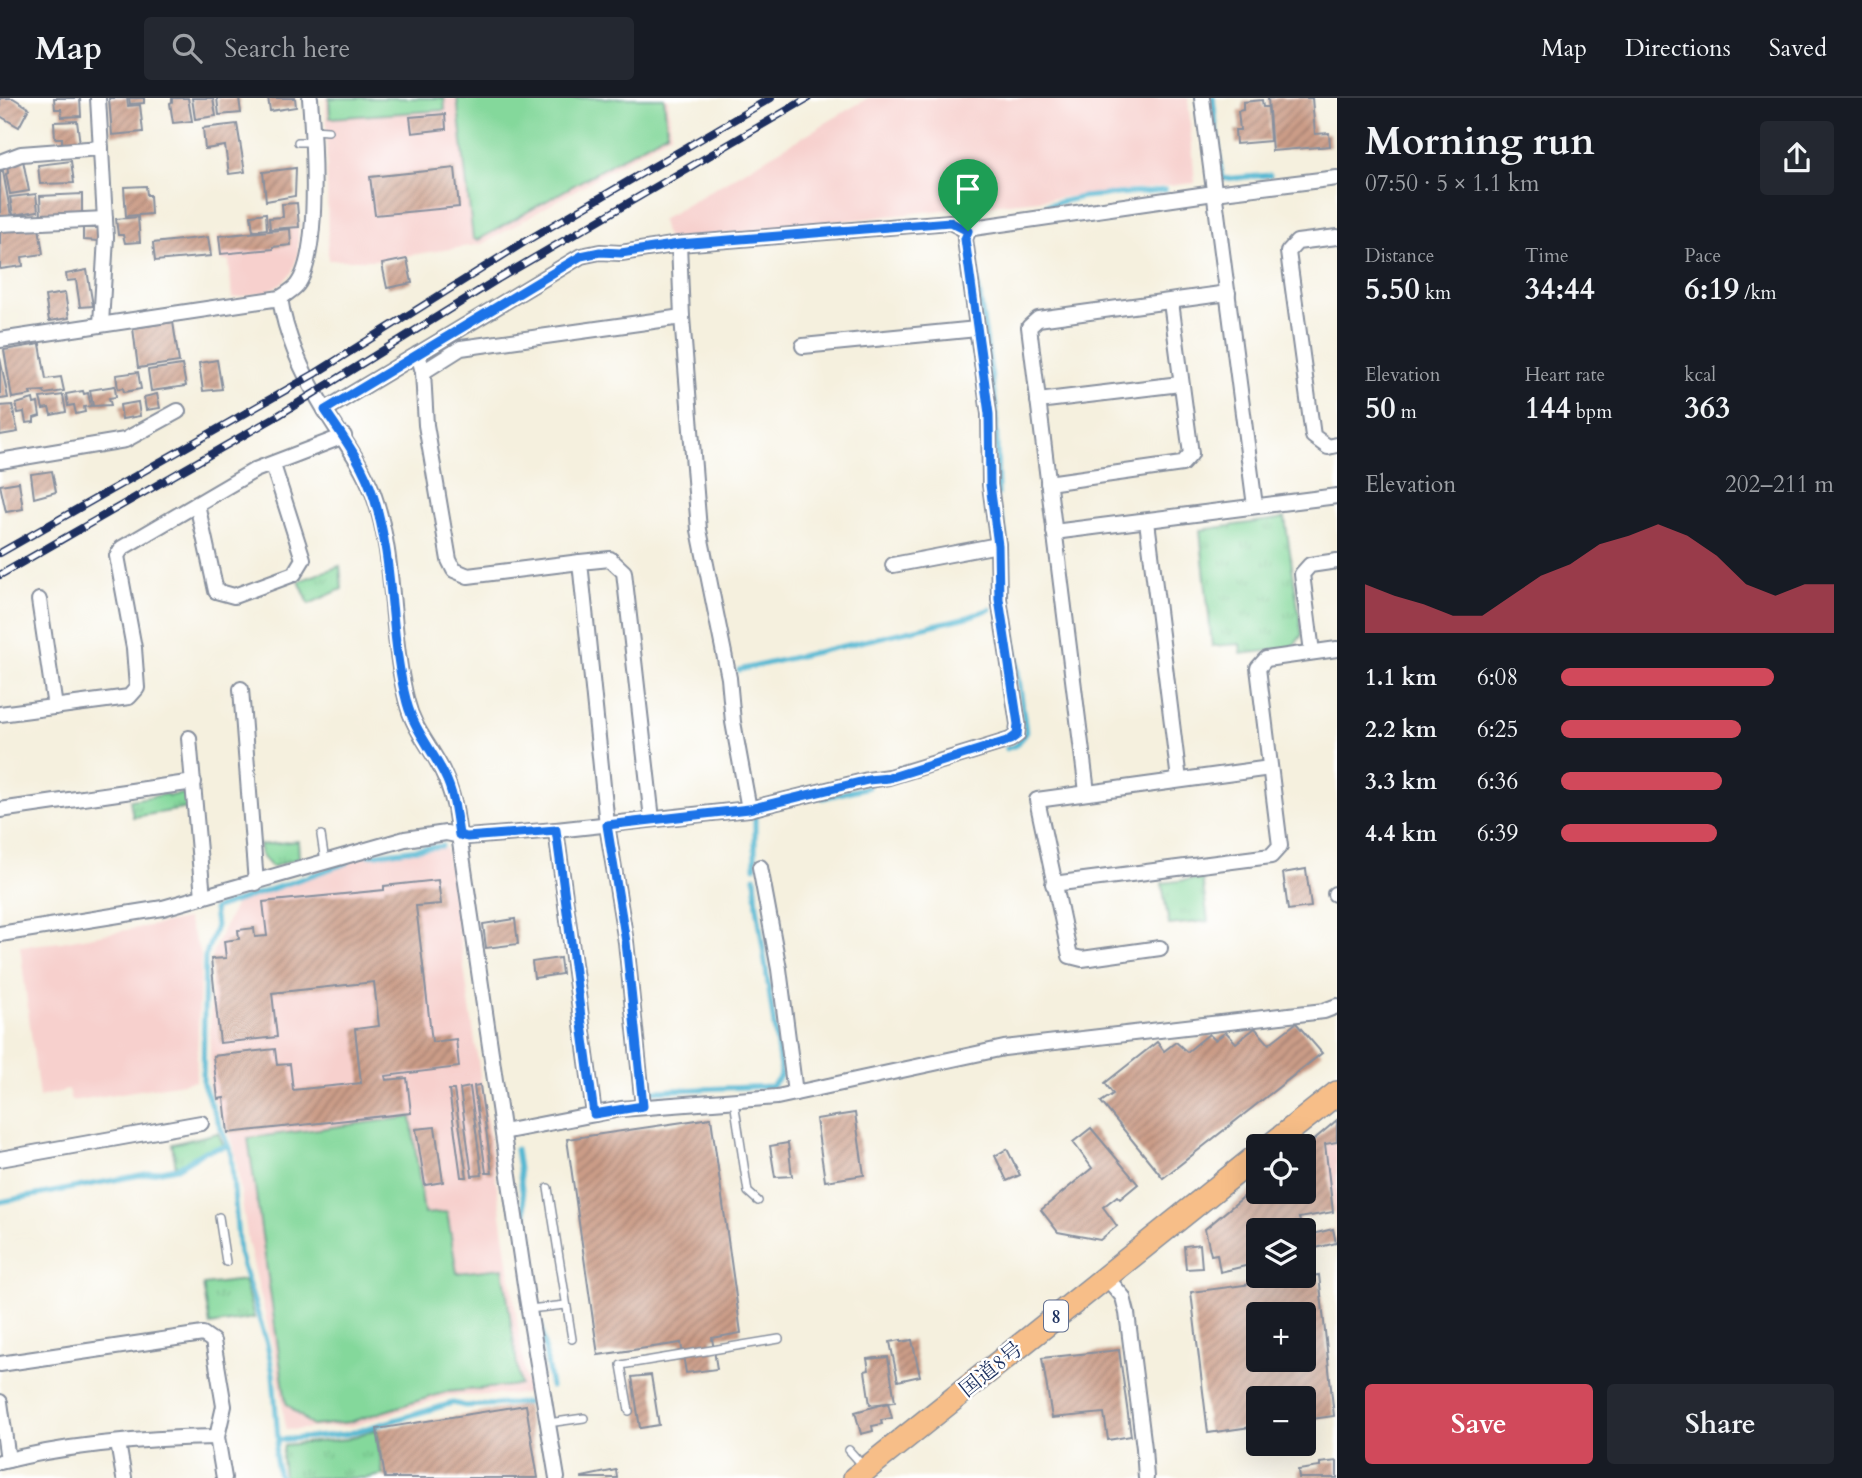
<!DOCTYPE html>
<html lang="en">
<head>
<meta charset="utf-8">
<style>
	:root { --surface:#171b24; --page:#242831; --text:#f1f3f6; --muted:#9ea1a6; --line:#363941; --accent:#d1495b }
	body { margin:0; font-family:Cardo,"Noto Serif JP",serif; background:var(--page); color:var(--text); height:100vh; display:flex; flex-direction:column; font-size:26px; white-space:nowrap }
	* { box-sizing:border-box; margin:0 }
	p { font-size:23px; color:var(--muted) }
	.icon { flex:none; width:38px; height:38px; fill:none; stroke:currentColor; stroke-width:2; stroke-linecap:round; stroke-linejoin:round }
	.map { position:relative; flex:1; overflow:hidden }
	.panel { display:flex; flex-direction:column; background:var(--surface); width:525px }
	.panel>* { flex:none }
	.tools { position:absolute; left:1246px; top:1036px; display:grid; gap:14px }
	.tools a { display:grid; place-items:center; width:70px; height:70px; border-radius:7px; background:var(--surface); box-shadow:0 7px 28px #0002; font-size:35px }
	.pin { position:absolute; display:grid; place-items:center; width:60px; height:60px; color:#fff; margin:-72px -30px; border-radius:50% 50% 50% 0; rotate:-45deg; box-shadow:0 0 7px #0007 }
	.pin .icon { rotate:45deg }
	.round { display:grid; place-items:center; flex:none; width:74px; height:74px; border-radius:7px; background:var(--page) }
	.summary { display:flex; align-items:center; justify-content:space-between; height:119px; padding:0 28px }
	h1 { font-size:38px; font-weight:800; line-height:52px }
	.figures { display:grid; grid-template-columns:repeat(3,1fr); gap:10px; height:119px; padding:7px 28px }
	.figures div { display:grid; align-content:center }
	.figures b { font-size:30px; font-weight:800 }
	.figures small { font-size:19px; font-weight:400 }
	.figures p { font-size:19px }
	.chart { height:196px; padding:14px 28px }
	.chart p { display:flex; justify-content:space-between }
	.chart svg { width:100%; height:126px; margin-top:7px; fill:var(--accent); opacity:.7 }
	.action { display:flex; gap:14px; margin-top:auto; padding:14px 28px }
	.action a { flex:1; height:80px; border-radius:7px; background:var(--accent); color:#fff; font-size:28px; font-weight:800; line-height:80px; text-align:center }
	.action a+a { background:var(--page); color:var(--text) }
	ul { padding:0 28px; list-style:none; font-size:23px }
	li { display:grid; grid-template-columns:112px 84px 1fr; align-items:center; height:52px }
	li i { height:18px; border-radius:9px; background:var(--accent) }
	header { display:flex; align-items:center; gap:42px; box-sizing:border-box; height:98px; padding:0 35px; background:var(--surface); border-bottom:2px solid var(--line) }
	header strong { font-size:33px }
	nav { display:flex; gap:38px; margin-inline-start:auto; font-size:24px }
	.search { width:490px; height:63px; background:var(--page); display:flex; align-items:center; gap:18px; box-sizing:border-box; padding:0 24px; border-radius:7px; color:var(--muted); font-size:26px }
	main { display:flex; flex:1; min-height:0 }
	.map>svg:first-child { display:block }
	.built { fill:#f7d0cd }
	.grass { fill:url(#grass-tufts); stroke:#50847c; stroke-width:2 }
	.garden { fill:#84d89b; stroke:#50847c; stroke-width:2 }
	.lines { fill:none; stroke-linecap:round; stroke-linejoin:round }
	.stream { stroke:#53b7d2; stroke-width:5 }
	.building { fill:url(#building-hatch); fill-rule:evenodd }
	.service-casing { stroke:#88909e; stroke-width:10 }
	.minor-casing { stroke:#88909e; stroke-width:18 }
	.trunk-casing { stroke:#88909e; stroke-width:26 }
	.service { stroke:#fff; stroke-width:7 }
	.minor { stroke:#fff; stroke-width:14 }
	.trunk { stroke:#f7be88; stroke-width:23 }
	.rail-casing { stroke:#1b2f5e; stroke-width:8 }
	.rail { stroke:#fff; stroke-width:5; stroke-dasharray:16; stroke-linecap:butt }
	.route-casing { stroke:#fff; stroke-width:14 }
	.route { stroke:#1a73e8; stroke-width:9 }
	.labels { text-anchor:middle; stroke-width:5; stroke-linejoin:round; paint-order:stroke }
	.shield { fill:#fff; stroke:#5f6d8e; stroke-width:2 }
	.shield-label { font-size:19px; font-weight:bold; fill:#1b2f5e }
	.street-label { font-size:21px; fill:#1b2f5e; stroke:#fff }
</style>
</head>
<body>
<header>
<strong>Map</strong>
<div class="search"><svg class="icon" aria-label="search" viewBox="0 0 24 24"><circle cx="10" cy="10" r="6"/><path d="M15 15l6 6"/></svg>Search here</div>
<nav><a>Map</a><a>Directions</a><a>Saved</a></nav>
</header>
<main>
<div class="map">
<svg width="1337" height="1380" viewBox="0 0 1337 1380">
	<defs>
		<pattern id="grass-tufts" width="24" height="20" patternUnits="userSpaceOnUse" patternTransform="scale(1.75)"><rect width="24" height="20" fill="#84d89b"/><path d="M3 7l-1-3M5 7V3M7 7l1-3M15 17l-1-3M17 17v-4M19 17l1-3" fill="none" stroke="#71ba88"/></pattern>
		<pattern id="building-hatch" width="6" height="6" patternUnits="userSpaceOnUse" patternTransform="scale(1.75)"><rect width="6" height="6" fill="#cb9c87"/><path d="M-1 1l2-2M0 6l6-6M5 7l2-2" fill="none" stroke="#a48072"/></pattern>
	</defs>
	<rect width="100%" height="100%" fill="#fff"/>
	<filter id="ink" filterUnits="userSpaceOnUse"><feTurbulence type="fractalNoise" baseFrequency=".0143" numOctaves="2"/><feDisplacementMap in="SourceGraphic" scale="14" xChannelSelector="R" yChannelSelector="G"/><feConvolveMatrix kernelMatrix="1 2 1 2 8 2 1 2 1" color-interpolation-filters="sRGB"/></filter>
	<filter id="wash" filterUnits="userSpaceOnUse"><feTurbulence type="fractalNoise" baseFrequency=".00686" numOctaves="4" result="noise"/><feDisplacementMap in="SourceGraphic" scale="28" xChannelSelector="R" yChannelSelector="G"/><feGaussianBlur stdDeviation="1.57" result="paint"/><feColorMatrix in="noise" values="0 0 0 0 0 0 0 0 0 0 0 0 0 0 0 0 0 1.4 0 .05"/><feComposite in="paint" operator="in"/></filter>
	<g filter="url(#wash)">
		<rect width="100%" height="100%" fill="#f5f0de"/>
		<g class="built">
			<path d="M326 0H668L671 36 483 146 378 162H328Z"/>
			<path d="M868 0H1188L1195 85 667 142 661 122Z"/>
			<path d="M298 130V157L292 174 283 184 267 194 232 200 229 163H221L217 138Z"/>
			<path d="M446 750 528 1296 448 1298 353 1328 286 1332 275 1258 248 1144 234 1048 209 989 212 855 238 801 366 758 396 752Z"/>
			<path d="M187 821 201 857 196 983 71 1003 68 992 39 999 20 848 61 844Z"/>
			<path d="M1337 1045V1140L1326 1046Z"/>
		</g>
		<g class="grass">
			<path d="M1285 420 1302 537 1292 550 1241 556 1240 546 1212 548 1200 432Z"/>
			<path d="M340 468 342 491 309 506 299 483Z"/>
			<path d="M189 695 190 710 133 719 130 702 167 696 168 698Z"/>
			<path d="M298 743 299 760 272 769 261 757 259 747Z"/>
			<path d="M1202 780 1208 823 1169 827 1162 785Z"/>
			<path d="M218 1035 224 1048 204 1052 176 1069 172 1046Z"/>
			<path d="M244 1182 254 1220 210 1227 203 1187Z"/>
			<path d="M376 1331 383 1377 366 1380H284L282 1359 284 1347 347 1341Z"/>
		</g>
		<g class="garden">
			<path d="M329 0H444L445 12 330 20Z"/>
			<path d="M457 0H664L667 34 478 142 473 141Z"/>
			<path d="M411 1019 424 1116 447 1114 457 1175 503 1170 520 1287 446 1294 350 1324 312 1328 286 1305 248 1040Z"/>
		</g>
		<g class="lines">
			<g class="stream">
				<path d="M1213 0 1222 81 1270 77"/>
				<path d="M1047 107 1082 99 1165 92"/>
				<path d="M977 180 996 308 998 396"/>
				<path d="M1001 417 1005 439"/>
				<path d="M739 572 968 519 990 511"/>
				<path d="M1006 651 1017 647 1026 634 1009 506 1006 456"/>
				<path d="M823 700 868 689"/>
				<path d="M755 716V769"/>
				<path d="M369 757 442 748"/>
				<path d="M652 993 772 988 781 977 757 808 755 779"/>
				<path d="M516 1051 537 1193"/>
				<path d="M0 1104 177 1070 205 1053 228 1048"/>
				<path d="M541 1227 551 1289"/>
				<path d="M278 1342 347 1336 453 1305 465 1308 527 1305"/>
				<path d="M279 1380 275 1356 278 1342 273 1276 267 1246 239 1155 231 1055 203 986 205 859 216 828 214 811 347 765"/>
			</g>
		</g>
		<g id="blocks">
			<g class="building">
				<path d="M0 0H13L29 10 19 29 0 18Z"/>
				<path d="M54 0H80L81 18 62 19 61 11H55Z"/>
				<path d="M109 0H127L128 8 140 7 143 34 112 37Z"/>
				<path d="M129 0H144V5L130 6Z"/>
				<path d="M172 0H188L192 23 173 25 170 5 172 4Z"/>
				<path d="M192 0H213L216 18 195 21Z"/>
				<path d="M217 0H239L241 15 219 17Z"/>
				<path d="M268 0H295L296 9 270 13Z"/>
				<path d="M1268 0H1312L1315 36 1329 35 1330 48 1272 53Z"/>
				<path d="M1262 2 1263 9H1268L1270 43 1236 46 1235 32H1240L1238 13 1243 12V4Z"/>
				<path d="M445 16 446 31 412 35 410 19Z"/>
				<path d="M77 23 80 46 62 47V40H55L54 24Z"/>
				<path d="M237 26 245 74 229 76 225 48 205 51 203 30Z"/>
				<path d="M23 62 29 93 10 96 6 76 8 75 7 65Z"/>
				<path d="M71 63 74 85 40 86 38 67Z"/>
				<path d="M296 70 295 98 266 103 263 74Z"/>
				<path d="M455 70 459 109 375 117 370 79Z"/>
				<path d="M3 73 11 118 0 119V74Z"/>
				<path d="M146 88 147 97H150L151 116 126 118 124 89Z"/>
				<path d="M36 96 38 113 13 117 10 99Z"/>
				<path d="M82 96V117L41 118 40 98Z"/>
				<path d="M297 105 299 129 270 131 269 120 283 119 282 106Z"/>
				<path d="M266 115 267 131 253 133 251 117Z"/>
				<path d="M138 119 140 144 125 145 123 137H118L116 121Z"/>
				<path d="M0 129H39L43 156 22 159 23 168 0 171Z"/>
				<path d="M83 130H100V143L83 142Z"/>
				<path d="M290 131 291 147 273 149V151L221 156 219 138Z"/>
				<path d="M208 139 211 158 155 163 153 145Z"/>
				<path d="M407 161 412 185 387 190 382 166Z"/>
				<path d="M87 172 93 208 80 209 76 182 67 183 66 176Z"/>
				<path d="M65 195 69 220 49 223 45 198Z"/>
				<path d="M173 224 179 264 138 270 133 230Z"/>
				<path d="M40 246 46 281 61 279 64 293 45 296 44 293 30 294 31 297 12 300 4 252Z"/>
				<path d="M0 260 8 300 0 301Z"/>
				<path d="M217 262 222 291 203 293 199 265Z"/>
				<path d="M182 267 186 288 151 293 148 272Z"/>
				<path d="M138 274 141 291 124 294 123 290 118 291 116 277Z"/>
				<path d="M115 288 116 299 109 300 111 307 93 308 90 292Z"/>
				<path d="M83 293 84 296 88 295 91 308 84 309 85 314 76 316 74 307 68 308 66 296Z"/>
				<path d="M157 296 160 310 146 312 144 299Z"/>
				<path d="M63 297 66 314 51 317 49 310 43 311 40 300Z"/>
				<path d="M33 301 34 306 38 305 40 318 34 320V324L26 325 24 314 18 315 16 306Z"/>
				<path d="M138 304 140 318 122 321 120 307Z"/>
				<path d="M12 307 18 334 0 337V308Z"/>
				<path d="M52 373 56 394 34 400 31 376Z"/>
				<path d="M19 384 23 411 6 414 0 387Z"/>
				<path d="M1306 771 1311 809 1288 812 1283 775Z"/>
				<path d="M438 782 441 806 416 808 432 944 456 941 459 969 385 978 386 982 407 980 411 1015 228 1035 224 1000 218 1001 213 958 275 951 277 967 290 966 293 992 361 985 355 931 379 928 374 884 272 895 277 939 220 945 211 861 226 860 224 843 239 841 238 832 254 830 255 839 267 838 263 804 384 792V788Z"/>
				<path d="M515 821 518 846 486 850 483 826Z"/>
				<path d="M560 860 562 876 534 880 532 864Z"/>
				<path d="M1296 925 1322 955 1163 1080 1101 1004 1113 996 1105 985 1157 944 1164 953 1176 944 1187 954 1209 936 1215 942 1226 934 1236 945 1255 930 1269 946Z"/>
				<path d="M480 987 492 1075H486L474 988Z"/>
				<path d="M470 989 482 1077 472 1078 460 991Z"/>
				<path d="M449 992H454L467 1079H461Z"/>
				<path d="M855 1015 864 1077 825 1083 816 1021Z"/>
				<path d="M711 1020 741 1235 712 1240 717 1271 686 1275 681 1245 598 1257 567 1041Z"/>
				<path d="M1337 1022V1044L1325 1046 1333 1114 1299 1120 1302 1132H1258V1165L1220 1174 1217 1156 1211 1157 1205 1131 1258 1087V1094H1304V1050Z"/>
				<path d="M435 1029 443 1084 425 1087 416 1031Z"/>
				<path d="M1091 1030 1138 1086 1120 1101 1117 1098 1103 1109 1117 1128 1100 1142 1058 1134 1041 1112 1092 1070 1073 1044Z"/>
				<path d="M788 1045 792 1078 775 1079 770 1048Z"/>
				<path d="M1007 1051 1020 1077 1007 1083 995 1058Z"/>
				<path d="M1333 1131 1336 1145 1304 1153V1138Z"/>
				<path d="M1200 1146 1202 1170 1186 1171 1184 1148Z"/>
				<path d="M1319 1177 1334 1318 1304 1322V1300H1258V1328L1208 1335 1191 1194ZM1258 1216H1304V1262H1258Z"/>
				<path d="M901 1242V1244L912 1242 920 1278 898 1283 890 1244Z"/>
				<path d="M1119 1252 1131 1338 1108 1342 1104 1315 1052 1320 1042 1260Z"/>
				<path d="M888 1259 895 1304 870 1307 865 1273 869 1272 867 1261Z"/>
				<path d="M651 1277 659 1327 640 1330 632 1279Z"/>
				<path d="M888 1305 892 1320 881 1322 882 1326 872 1328 873 1333 861 1336 855 1314Z"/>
				<path d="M526 1307 538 1380H385L377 1331Z"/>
				<path d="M1337 1363V1380H1299L1298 1372 1320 1369V1365Z"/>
				<path d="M616 1372 617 1380H582V1379Z"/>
			</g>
		</g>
	</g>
	<g filter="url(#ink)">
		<use href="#blocks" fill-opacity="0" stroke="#88909e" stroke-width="2"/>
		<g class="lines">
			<g class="service-casing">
				<g id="service">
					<path d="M312 32 328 33"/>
					<path d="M298 44H312"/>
					<path d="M321 737 325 764"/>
					<path d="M734 1003 748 1094 758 1103"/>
					<path d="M548 1090 572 1241"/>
					<path d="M219 1119 226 1164"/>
					<path d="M529 1211 566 1207"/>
					<path d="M629 1313 621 1267 779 1241"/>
					<path d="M548 1325 584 1320"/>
					<path d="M849 1352 865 1370"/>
				</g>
			</g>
			<g class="minor-casing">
				<g id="minor">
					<path d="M98 0 106 139 101 226"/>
					<path d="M1202 0 1255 408"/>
					<path d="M0 64 21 56 101 50"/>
					<path d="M0 126 105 121"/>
					<path d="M1337 139 1297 144 1288 154 1313 338 1328 349 1337 347"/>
					<path d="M679 146 950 124 968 133 973 130 1214 95 1337 80"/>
					<path d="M280 200C286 240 304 278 325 312 342 340 361 364 373 395 397 461 389 536 407 604 412 626 425 642 436 661 445 676 451 692 455 710L527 1200 557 1380"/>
					<path d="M0 242 280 200C286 196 293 192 297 187 321 156 313 40 310 0"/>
					<path d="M803 248 977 231"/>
					<path d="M418 256 423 274 426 327 449 462 454 472 468 478 580 464"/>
					<path d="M423 274 461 250 682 219"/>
					<path d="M1038 303 1180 286"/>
					<path d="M325 312 581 158 600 154 621 155 679 146 682 219 699 432 729 580 733 624 749 711"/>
					<path d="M0 363 125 342 178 313"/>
					<path d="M273 367 303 461 294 476 234 498 216 493 197 406 255 372 344 338"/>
					<path d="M1048 385 1182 366 1191 356 1171 204"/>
					<path d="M1147 423 1179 682"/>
					<path d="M1054 434 1337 398"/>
					<path d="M893 467 998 447"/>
					<path d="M39 502 55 609"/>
					<path d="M1312 554 1302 476 1310 467 1337 463"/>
					<path d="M241 591 256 785"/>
					<path d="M0 616 129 599 137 590 134 550 117 458 122 450 197 406"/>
					<path d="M189 640 203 799"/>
					<path d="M1087 694 1029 229 1038 221 1228 195"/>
					<path d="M0 712 194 684"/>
					<path d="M556 732 594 1016"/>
					<path d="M760 769 779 871 795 995"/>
					<path d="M1053 786 1271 758 1280 748 1258 570 1266 561 1337 551"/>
					<path d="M1335 796H1337"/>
					<path d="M0 836 163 810 405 741 446 735 467 739 556 732 749 711 868 682 889 679 1010 642 1017 637 1018 626 999 501 998 447 990 387 989 316 965 141 968 133"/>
					<path d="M1160 850 1082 861 1070 858 1037 702 1270 670"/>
					<path d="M643 1008 626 844 607 727 580 464 610 461 624 474 652 721"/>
					<path d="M503 1034 621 1011 777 999 1004 950 1324 913 1337 908"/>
					<path d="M0 1061 201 1025"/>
					<path d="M1106 1179 1123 1199 1127 1215 1144 1350 1146 1380"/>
					<path d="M0 1266 203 1236 213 1243 224 1308 217 1339 224 1380"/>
					<path d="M0 1304 8 1362"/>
					<path d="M118 1345 124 1380"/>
					<path d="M0 1364C70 1346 145 1340 217 1339"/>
				</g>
			</g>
			<g class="trunk-casing">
				<g id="trunk">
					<path d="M1270 1048 1337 995"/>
					<path d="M855 1380 1258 1057"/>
				</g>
			</g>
			<use href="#service" class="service"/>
			<use href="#minor" class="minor"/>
			<use href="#trunk" class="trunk"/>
			<g class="rail-casing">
				<g id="rail">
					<path d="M0 455 316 275 526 143 771 0"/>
					<path d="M0 477 279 317 498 181 808 0"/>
				</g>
			</g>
			<use href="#rail" class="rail"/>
		</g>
	</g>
	<g class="lines" filter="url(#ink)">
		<g class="route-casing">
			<path id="route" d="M950 124 968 133 965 141 989 316 990 387 998 447 999 501 1018 626 1017 637 1010 642 889 680 868 682 749 711 607 727 626 844 643 1008 594 1016 556 732 467 739 459 737C456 716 454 695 444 676 432 652 414 631 407 605 389 538 395 466 374 400 364 367 344 340 325 312L581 158 600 154 621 155 679 146Z"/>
		</g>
		<use href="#route" class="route"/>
	</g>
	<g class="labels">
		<rect class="shield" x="1044" y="1202.5" width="24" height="31" rx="5"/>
		<g class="shield-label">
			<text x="1056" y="1225">8</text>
		</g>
		<g class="street-label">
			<text transform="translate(991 1271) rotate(-39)" y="7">国道8号</text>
		</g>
	</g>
</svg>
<div class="tools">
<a><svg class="icon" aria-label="locate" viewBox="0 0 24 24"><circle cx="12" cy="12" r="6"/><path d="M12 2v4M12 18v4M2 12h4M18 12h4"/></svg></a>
<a><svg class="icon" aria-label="layers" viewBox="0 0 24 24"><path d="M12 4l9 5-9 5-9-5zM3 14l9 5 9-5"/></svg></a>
<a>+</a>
<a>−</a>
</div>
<div class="pin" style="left:968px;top:133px;background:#1e9e55"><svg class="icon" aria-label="arrive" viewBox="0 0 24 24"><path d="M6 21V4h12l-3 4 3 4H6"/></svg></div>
</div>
<section class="panel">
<div class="summary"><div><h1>Morning run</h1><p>07:50 · 5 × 1.1 km</p></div><a class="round"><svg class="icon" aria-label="share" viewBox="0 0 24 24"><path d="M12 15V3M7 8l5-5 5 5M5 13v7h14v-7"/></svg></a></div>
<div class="figures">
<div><p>Distance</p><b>5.50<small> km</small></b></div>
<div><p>Time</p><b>34:44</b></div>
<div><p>Pace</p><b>6:19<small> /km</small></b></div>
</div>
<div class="figures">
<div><p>Elevation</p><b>50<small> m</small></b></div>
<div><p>Heart rate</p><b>144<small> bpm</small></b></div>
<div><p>kcal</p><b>363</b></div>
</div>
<div class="chart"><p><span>Elevation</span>202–211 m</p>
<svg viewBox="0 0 160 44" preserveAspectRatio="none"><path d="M0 44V27L10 31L20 34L30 38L40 38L50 31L60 24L70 20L80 13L90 10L100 6L110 10L120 17L130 27L140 31L150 27L160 27V44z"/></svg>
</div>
<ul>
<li><b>1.1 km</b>6:08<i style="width:78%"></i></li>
<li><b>2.2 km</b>6:25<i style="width:66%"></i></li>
<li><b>3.3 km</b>6:36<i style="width:59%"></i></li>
<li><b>4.4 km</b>6:39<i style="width:57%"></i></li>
</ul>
<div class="action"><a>Save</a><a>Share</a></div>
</section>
</main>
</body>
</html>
